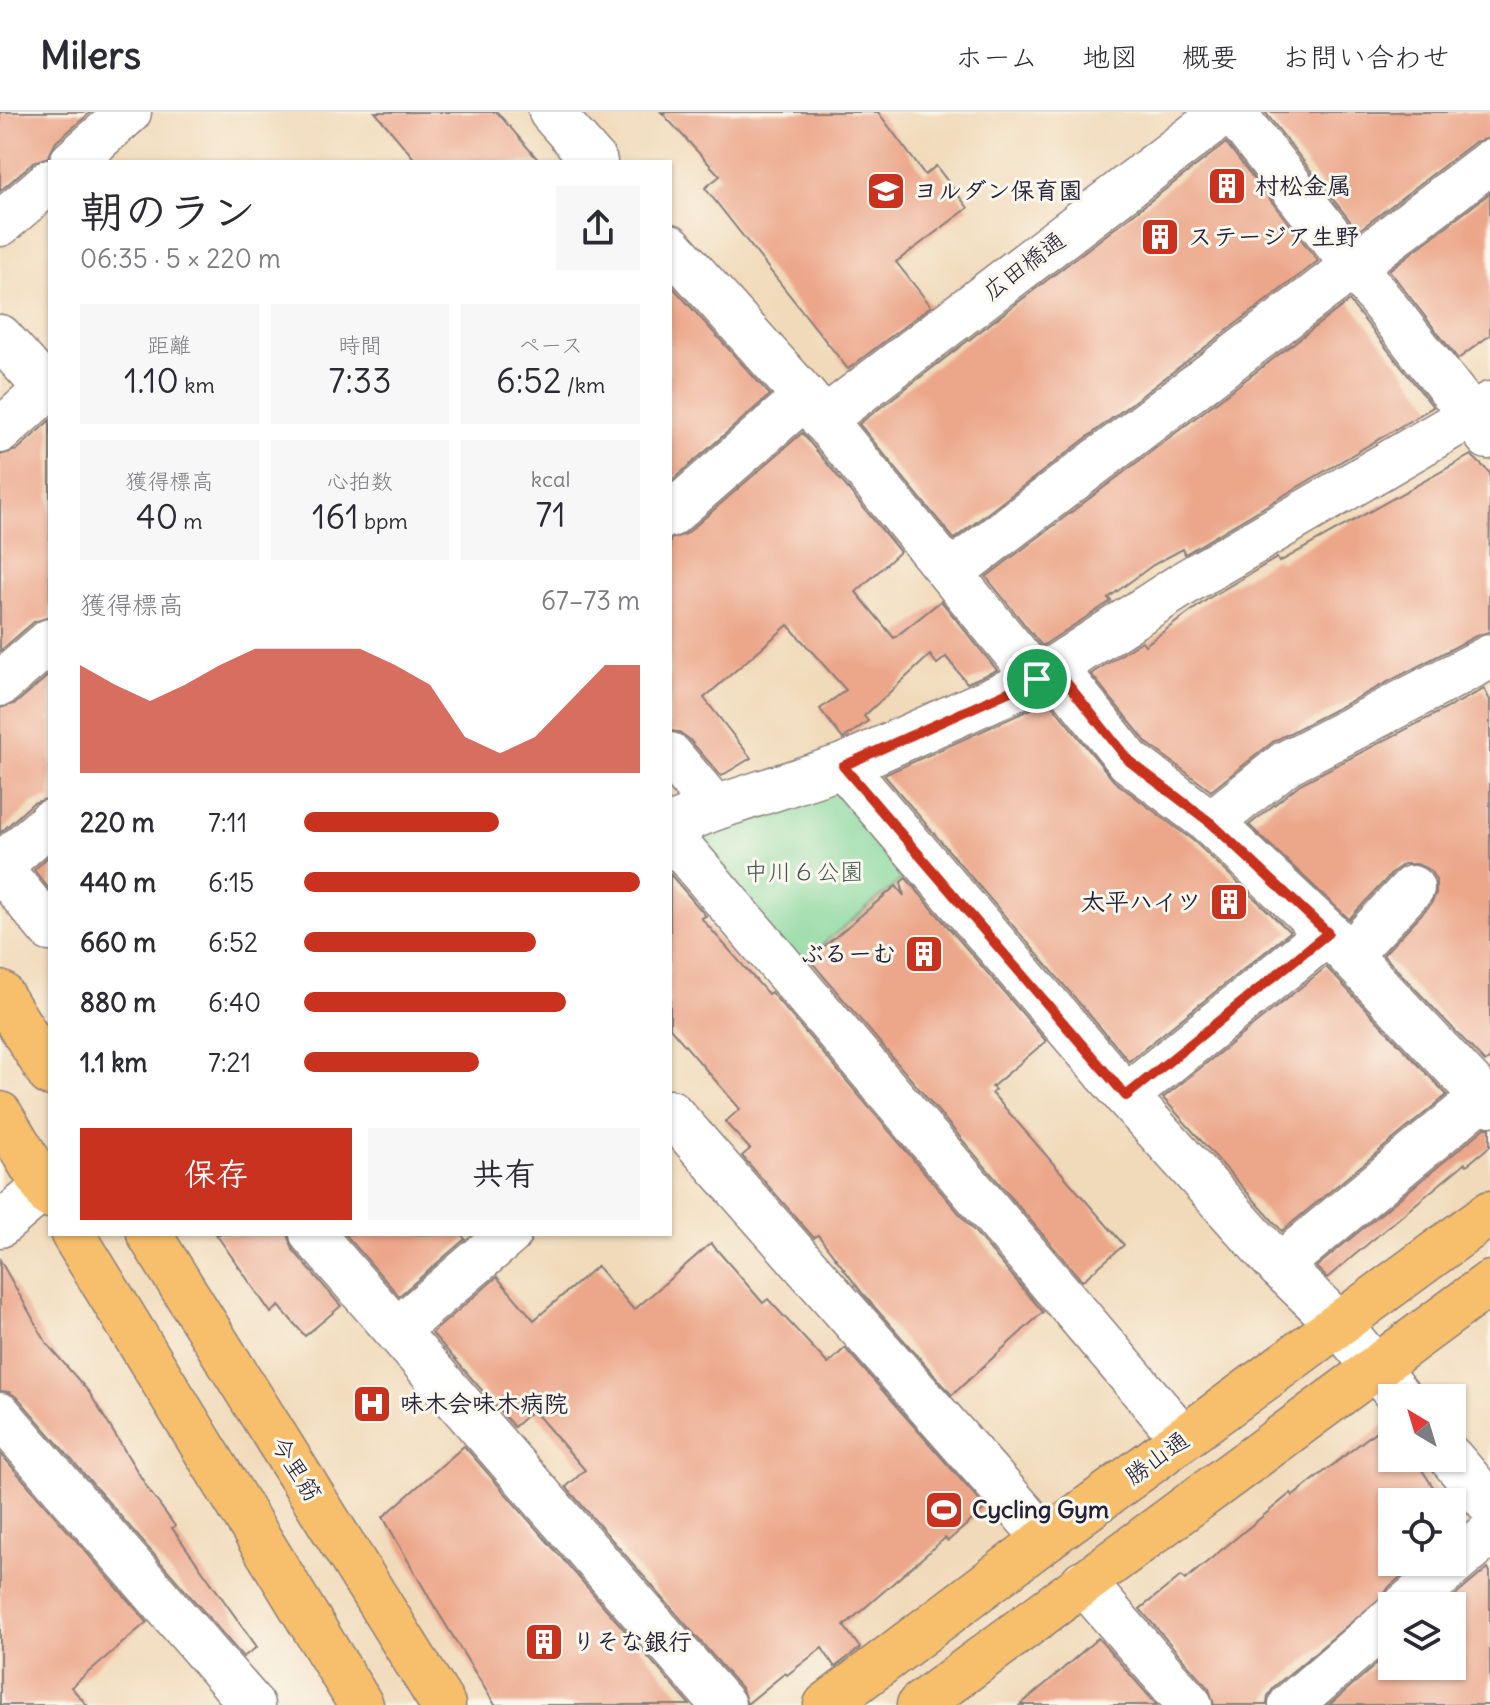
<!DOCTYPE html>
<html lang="ja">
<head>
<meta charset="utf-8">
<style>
	:root { --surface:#fff; --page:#f7f7f7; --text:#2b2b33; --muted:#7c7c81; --line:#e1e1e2; --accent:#c8321e }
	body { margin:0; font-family:Delius,"Klee One",sans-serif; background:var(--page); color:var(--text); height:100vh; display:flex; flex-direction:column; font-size:30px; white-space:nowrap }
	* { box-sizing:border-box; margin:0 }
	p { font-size:26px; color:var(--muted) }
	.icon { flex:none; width:44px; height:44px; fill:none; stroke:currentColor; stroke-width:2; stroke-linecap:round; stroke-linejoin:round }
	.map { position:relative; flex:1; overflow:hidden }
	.drawer { position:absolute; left:48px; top:48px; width:624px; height:1076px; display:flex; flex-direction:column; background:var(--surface); border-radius:0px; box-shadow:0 2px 6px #0004 }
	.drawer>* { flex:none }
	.needle { width:52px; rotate:322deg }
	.buttons { position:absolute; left:1378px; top:1272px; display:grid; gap:16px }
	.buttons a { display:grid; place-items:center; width:88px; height:88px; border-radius:0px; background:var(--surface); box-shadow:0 2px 6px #0004; font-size:40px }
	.pin { position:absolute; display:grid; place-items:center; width:68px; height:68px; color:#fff; margin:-34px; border:4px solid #fff; border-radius:50%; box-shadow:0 2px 8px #0007 }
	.round { display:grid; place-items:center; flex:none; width:84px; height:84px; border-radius:0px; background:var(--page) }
	.head { display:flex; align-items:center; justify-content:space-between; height:136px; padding:0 32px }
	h1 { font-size:44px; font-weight:600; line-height:60px }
	.stats { display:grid; grid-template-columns:repeat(3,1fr); gap:12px; height:136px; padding:8px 32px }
	.stats div { display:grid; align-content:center; border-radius:0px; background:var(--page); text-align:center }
	.stats b { font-size:34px; font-weight:600 }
	.stats small { font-size:22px; font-weight:400 }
	.stats p { font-size:22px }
	.chart { height:224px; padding:16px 32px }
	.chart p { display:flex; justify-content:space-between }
	.chart svg { width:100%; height:144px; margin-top:8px; fill:var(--accent); opacity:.7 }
	.action { display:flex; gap:16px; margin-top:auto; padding:16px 32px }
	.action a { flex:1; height:92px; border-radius:0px; background:var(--accent); color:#fff; font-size:32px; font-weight:600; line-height:92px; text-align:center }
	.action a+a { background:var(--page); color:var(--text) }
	ul { padding:0 32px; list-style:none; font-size:26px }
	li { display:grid; grid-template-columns:128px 96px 1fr; align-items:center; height:60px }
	li i { height:20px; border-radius:10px; background:var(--accent) }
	header { display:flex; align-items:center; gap:48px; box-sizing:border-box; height:112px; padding:0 40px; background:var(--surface); border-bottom:2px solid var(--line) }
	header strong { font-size:38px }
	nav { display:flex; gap:44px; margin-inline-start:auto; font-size:28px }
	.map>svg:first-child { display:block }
	.green { fill:#81d598; stroke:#527c6a; stroke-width:2 }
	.building { fill:#eca78b }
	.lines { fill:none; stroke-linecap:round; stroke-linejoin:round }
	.street-casing { stroke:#8a7e7a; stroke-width:47 }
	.primary-casing { stroke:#8a7e7a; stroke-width:47 }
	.street { stroke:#fff; stroke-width:44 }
	.primary { stroke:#f7bf6c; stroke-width:44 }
	.route-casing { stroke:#fff; stroke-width:16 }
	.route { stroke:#c8321e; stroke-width:10 }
	.labels { text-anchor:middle; stroke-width:6; stroke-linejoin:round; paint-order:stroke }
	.poi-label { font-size:24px; font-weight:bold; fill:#22223b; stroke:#fbf7ec; text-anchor:start }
	.street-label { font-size:24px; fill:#22223b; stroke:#fbf7ec }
	.park-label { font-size:24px; fill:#3e5857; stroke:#fbf7ec }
</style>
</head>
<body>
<header>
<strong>Milers</strong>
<nav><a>ホーム</a><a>地図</a><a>概要</a><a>お問い合わせ</a></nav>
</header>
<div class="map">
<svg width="1490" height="1593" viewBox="0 0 1490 1593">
	<rect width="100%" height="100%" fill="#fbf7ec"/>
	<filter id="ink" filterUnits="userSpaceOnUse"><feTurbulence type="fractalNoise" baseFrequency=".0125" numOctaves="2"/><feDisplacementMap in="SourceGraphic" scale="16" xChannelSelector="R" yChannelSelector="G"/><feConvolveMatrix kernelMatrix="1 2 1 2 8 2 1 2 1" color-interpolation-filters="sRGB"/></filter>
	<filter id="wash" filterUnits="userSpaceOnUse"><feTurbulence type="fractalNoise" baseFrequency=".006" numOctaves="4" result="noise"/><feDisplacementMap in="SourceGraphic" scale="32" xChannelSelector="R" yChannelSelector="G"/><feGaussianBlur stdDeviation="1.8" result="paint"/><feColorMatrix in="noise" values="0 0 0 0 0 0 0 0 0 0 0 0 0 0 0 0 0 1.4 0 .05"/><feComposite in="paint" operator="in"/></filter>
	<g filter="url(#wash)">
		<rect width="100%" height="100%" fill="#f1daba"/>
		<path class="green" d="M842 672 912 759 794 856 691 728Z"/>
		<g id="blocks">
			<g class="building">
				<path d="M0 0H91L56 30 48 45 34 50 0 79Z"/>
				<path d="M375 0H497L540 50H417Z"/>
				<path d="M661 0H878L925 63 936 54 968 96 896 150 931 194 848 257 705 76 720 64Z"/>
				<path d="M1265 0H1490V26L1475 30 1358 119Z"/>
				<path d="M1226 31 1318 149 954 427 859 312Z"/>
				<path d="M1490 81V223L1458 247 1389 158Z"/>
				<path d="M670 172 770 283 670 370Z"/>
				<path d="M1349 189 1433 295 1185 442 1183 437 1153 453 1108 486 1111 489 1042 534 986 465Z"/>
				<path d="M50 308V505L34 510 0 539V343L17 338Z"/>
				<path d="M802 321 900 440 856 480 894 526 941 489 997 558 967 571 946 545 937 552 930 543 864 604 868 609 843 627 820 597 846 578 788 513 704 586 751 646 721 664 689 627 679 620 670 619V427L686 422Z"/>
				<path d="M1471 343 1490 361 1489 520 1478 523 1274 629 1211 679 1147 631 1091 562 1142 529 1145 533 1209 486 1277 446 1279 450Z"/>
				<path d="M50 562V686L33 691 0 721V596L16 591Z"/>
				<path d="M1484 577 1490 588V946L1485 950 1383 843 1431 792 1436 781V768L1430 758 1417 752H1404L1394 759 1349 807 1249 713 1300 672Z"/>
				<path d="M1049 589 1114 669 1195 730 1290 820 1129 949 884 663Z"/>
				<path d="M50 743V778L34 758Z"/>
				<path d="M670 762 706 804 701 806 768 882 771 880 1043 1200 952 1283 863 1182 818 1123 814 1126 742 1044 750 1037 725 1010 740 997 670 916Z"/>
				<path d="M906 766 1046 929 992 975 995 978 992 981 1124 1133 1082 1169 809 847 896 774 904 784 901 770Z"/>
				<path d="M1326 855 1447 983 1282 1119 1163 986Z"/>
				<path d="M1485 1016H1490V1034L1467 1053 1465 1051 1327 1166 1316 1155Z"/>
				<path d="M216 1122H288L293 1138 341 1194 305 1224 279 1194 271 1201Z"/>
				<path d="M345 1122H461L465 1127 399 1184Z"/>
				<path d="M711 1131 763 1191 768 1187 828 1252 845 1236 986 1396 948 1429 945 1426 844 1514 860 1536 835 1555 822 1536 787 1563 785 1561 747 1592 742 1577 566 1375 585 1358 533 1298 514 1315 432 1221 497 1165 534 1208 597 1154 634 1198Z"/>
				<path d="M0 1148 47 1232 89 1280 148 1377 175 1414 172 1416 257 1535 243 1545 19 1287 9 1280 0 1279Z"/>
				<path d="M1389 1309 1392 1314V1346H1414L1443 1390H1392V1450H1418L1389 1475 1383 1484 1275 1574 1268 1584 1267 1593H1214L1209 1577 1140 1497 1181 1464 1185 1468 1291 1381 1293 1384Z"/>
				<path d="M464 1334 690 1593H495L430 1487 383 1405Z"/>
				<path d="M0 1341 147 1510 71 1575 87 1593H0Z"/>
				<path d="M1488 1456 1490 1460V1593H1329L1392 1539V1554H1452V1494H1443Z"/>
				<path d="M1098 1526 1157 1593H1020L1050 1568Z"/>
			</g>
		</g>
	</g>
	<g filter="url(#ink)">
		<use href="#blocks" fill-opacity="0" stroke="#8a7e7a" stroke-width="2"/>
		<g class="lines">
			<g class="street-casing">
				<g id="street">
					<path d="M551 0 595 50"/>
					<path d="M1233 0 1488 325"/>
					<path d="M72 50 129 0"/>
					<path d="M0 112 50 69"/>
					<path d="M670 134 805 285 1037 567"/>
					<path d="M0 225 50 281"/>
					<path d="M823 308 1225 0"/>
					<path d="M0 319 47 277"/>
					<path d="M670 403 805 285"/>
					<path d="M950 461 1490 50"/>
					<path d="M1055 556 1129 649 1211 711 1328 821 1490 992"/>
					<path d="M0 572 50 529"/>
					<path d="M670 643 715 696"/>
					<path d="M843 654 1126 984 1279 1154 1340 1213 1400 1286"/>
					<path d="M1211 711 1286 651 1490 545"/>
					<path d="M670 714 715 696 843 654 1037 567 1191 467 1490 292"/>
					<path d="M670 723 1183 1326"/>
					<path d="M0 754 50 710"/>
					<path d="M0 756 50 817"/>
					<path d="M1350 842 1412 776"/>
					<path d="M1126 984 1328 821"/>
					<path d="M670 1000 1046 1427"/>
					<path d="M0 1113 45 1075"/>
					<path d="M312 1122 723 1593"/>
					<path d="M1279 1154 1483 985"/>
					<path d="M397 1218 509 1122"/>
					<path d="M0 1303 252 1593"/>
					<path d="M1451 1346 1490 1392"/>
					<path d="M1083 1470 1190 1593"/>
					<path d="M1405 1494 1490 1421"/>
					<path d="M1291 1593 1392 1506"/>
				</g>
			</g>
			<g class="primary-casing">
				<g id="primary">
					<path d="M0 881 50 962"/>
					<path d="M0 1002 50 1084"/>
					<path d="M73 1122 361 1593"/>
					<path d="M149 1122 443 1593"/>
					<path d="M826 1593 1046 1427 1490 1101"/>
					<path d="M919 1593 1490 1171"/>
				</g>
			</g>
			<use href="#street" class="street"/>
			<use href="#primary" class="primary"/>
		</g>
	</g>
	<g class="lines" filter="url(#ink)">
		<g class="route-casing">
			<path id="route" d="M1055 556 1129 649 1211 711 1328 821 1126 984 843 654 1037 567Z"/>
		</g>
		<use href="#route" class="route"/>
	</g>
	<defs>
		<g id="building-square" transform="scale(2)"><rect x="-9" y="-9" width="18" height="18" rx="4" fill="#c8321e" stroke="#fbf7ec"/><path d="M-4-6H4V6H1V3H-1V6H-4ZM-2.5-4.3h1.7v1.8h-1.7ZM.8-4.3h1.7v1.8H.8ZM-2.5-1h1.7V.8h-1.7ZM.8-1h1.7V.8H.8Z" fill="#fff"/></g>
		<g id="school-square" transform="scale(2)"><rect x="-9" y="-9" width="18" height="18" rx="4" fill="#c8321e" stroke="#fbf7ec"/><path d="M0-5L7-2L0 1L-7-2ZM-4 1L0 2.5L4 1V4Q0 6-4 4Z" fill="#fff"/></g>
		<g id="hospital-square" transform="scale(2)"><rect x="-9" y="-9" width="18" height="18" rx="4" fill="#c8321e" stroke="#fbf7ec"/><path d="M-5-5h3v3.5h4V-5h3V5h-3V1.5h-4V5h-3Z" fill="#fff"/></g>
		<g id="stadium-square" transform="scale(2)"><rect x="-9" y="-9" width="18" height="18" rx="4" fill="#c8321e" stroke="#fbf7ec"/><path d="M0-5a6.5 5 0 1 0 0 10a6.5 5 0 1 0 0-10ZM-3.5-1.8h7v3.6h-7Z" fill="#fff"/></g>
	</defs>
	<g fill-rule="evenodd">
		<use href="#building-square" x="1227" y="74"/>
		<use href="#school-square" x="886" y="79"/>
		<use href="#building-square" x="1160" y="125"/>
		<use href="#building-square" x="1229" y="790"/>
		<use href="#building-square" x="924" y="842"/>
		<use href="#hospital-square" x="372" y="1292"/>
		<use href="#stadium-square" x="944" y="1398"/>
		<use href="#building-square" x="544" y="1530"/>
	</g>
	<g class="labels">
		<g class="poi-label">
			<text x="1255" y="82">村松金属</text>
			<text x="914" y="87">ヨルダン保育園</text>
			<text x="1188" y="133">ステージア生野</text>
			<text x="1201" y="798" text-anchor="end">太平ハイツ</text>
			<text x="896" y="850" text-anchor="end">ぶるーむ</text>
			<text x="400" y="1300">味木会味木病院</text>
			<text x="972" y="1406">Cycling Gym</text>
			<text x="572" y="1538">りそな銀行</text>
		</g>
		<g class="street-label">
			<text transform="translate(1024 154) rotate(-37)" y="8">広田橋通</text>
			<text transform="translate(1157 1346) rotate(-36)" y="8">勝山通</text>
			<text transform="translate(296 1357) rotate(58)" y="8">今里筋</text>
		</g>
		<g class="park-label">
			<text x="804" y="768">中川６公園</text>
		</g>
	</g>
</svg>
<div class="buttons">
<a><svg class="needle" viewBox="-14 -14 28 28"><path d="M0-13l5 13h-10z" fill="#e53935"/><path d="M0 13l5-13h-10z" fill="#7c7c81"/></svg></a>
<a><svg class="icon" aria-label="locate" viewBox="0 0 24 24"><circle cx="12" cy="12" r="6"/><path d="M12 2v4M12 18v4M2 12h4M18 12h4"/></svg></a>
<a><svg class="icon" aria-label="layers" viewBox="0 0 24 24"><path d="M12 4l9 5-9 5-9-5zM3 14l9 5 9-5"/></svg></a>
</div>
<div class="pin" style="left:1037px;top:567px;background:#1e9e55"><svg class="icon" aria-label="arrive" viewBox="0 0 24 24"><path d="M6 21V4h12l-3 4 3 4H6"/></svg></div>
<section class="drawer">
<div class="head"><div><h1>朝のラン</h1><p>06:35 · 5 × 220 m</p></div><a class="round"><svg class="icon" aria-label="share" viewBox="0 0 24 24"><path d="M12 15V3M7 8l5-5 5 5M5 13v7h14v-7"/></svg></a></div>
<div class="stats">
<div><p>距離</p><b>1.10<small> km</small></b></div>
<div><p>時間</p><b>7:33</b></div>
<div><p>ペース</p><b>6:52<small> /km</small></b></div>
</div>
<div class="stats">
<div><p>獲得標高</p><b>40<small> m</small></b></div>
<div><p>心拍数</p><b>161<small> bpm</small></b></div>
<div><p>kcal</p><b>71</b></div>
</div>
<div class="chart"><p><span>獲得標高</span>67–73 m</p>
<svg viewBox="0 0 160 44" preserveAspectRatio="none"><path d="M0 44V11L10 17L20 22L30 17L40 11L50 6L60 6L70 6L80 6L90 11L100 17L110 33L120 38L130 33L140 22L150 11L160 11V44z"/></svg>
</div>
<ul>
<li><b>220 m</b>7:11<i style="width:58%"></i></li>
<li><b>440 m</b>6:15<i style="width:100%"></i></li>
<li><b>660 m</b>6:52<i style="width:69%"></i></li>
<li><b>880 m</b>6:40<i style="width:78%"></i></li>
<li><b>1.1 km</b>7:21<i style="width:52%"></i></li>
</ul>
<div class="action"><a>保存</a><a>共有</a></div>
</section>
</div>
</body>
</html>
